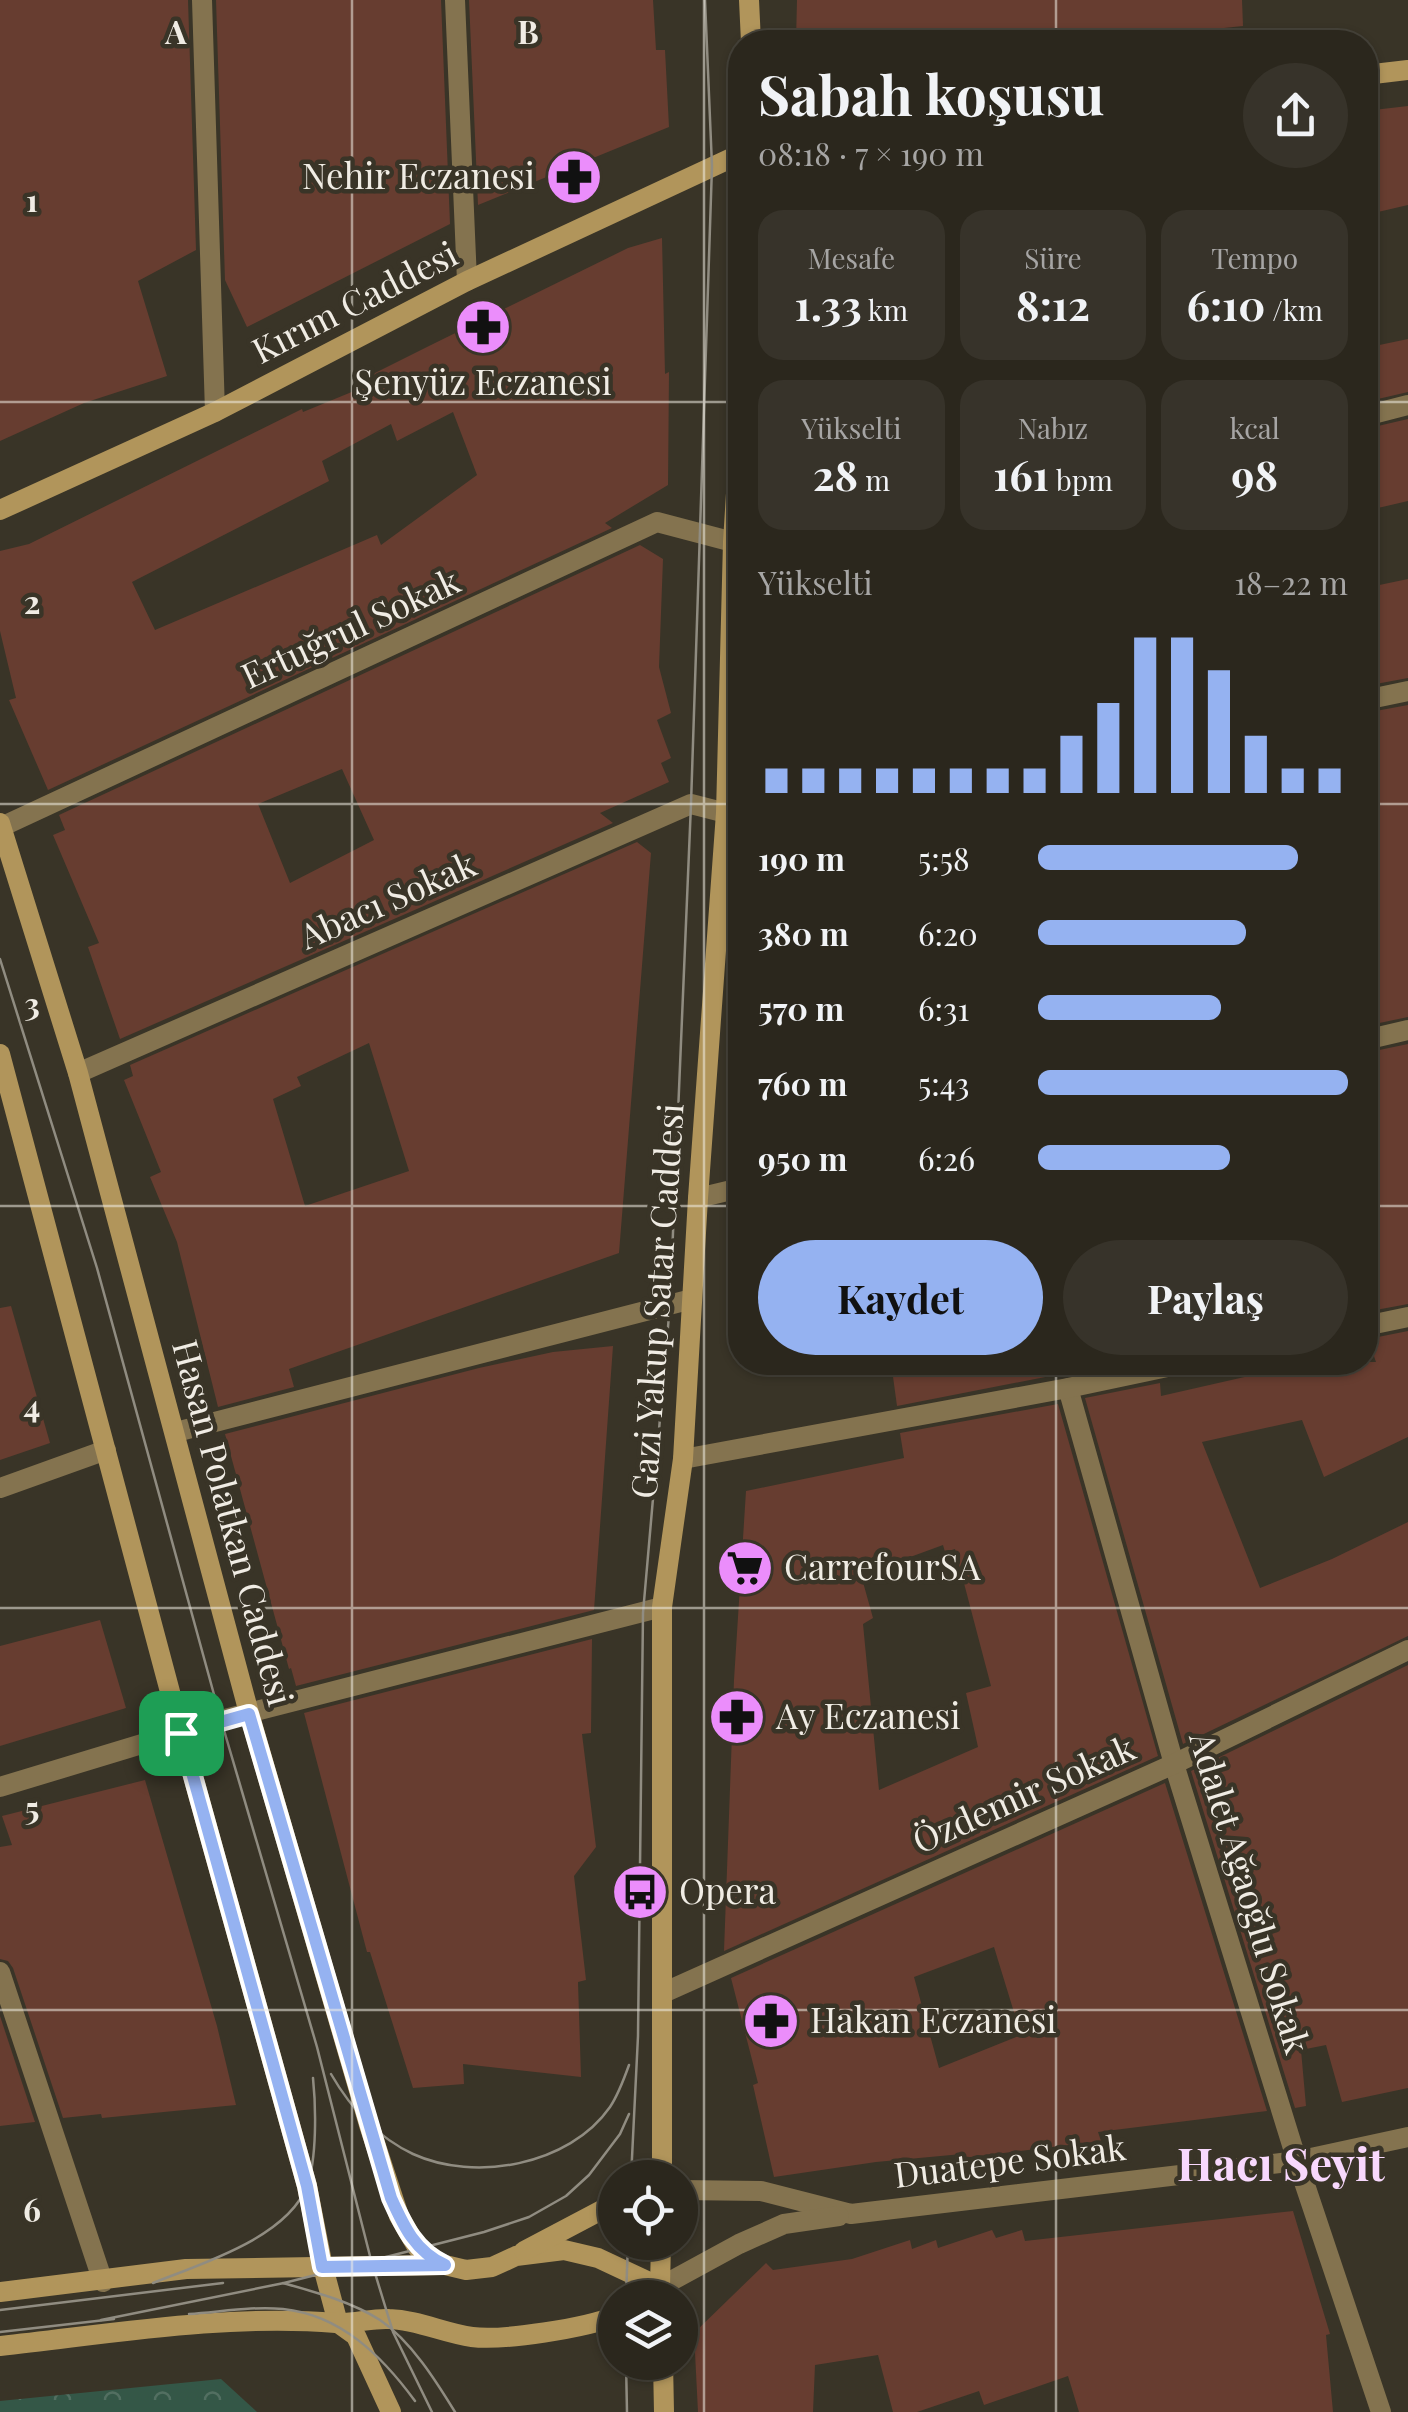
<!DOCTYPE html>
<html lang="tr">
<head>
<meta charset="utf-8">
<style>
	:root { --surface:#2b271d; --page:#37332a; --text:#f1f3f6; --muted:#a6a5a4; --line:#47443b; --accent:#95b2f1 }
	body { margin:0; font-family:"Playfair Display",serif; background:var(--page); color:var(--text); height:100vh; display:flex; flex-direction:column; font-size:38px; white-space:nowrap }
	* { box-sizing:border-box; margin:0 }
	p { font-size:32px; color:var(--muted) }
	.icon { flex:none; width:55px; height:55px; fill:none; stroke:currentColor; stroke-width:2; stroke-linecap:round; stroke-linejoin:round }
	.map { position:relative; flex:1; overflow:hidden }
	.details { position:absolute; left:728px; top:30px; width:650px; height:1345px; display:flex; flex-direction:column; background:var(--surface); border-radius:40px; box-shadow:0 2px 8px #0004,0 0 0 2px var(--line) }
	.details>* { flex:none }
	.buttons { position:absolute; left:598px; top:2160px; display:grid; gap:20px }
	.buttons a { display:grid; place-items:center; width:100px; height:100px; border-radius:50%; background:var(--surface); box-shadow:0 2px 8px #0004,0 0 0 2px var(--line); font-size:50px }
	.pin { position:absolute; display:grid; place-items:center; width:85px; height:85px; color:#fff; margin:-42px; border-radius:20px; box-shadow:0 5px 15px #0006 }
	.round { display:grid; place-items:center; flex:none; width:105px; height:105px; border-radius:52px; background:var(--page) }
	.overview { display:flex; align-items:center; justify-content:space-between; height:170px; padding:0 30px }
	h1 { font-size:55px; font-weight:700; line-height:75px }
	.metrics { display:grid; grid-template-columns:repeat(3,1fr); gap:15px; height:170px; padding:10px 30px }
	.metrics div { display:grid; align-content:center; border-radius:25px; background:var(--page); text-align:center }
	.metrics b { font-size:42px; font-weight:700 }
	.metrics small { font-size:28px; font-weight:400 }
	.metrics p { font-size:28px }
	.chart { height:280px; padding:20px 30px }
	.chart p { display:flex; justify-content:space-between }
	.chart svg { width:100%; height:180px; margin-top:10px; stroke:var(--accent); stroke-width:6 }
	.action { display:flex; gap:20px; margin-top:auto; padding:20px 30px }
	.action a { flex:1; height:115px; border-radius:60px; background:var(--accent); color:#111; font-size:40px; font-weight:700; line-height:115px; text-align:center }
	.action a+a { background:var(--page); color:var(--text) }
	ul { padding:0 30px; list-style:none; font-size:32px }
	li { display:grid; grid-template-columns:160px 120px 1fr; align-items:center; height:75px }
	li i { height:25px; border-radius:12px; background:var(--accent) }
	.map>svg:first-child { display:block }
	.park { fill:url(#park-crowns) }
	.building { fill:#673d30; fill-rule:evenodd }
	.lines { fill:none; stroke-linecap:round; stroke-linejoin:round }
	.street { stroke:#84734f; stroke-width:20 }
	.secondary { stroke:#b1955b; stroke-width:20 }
	.tram { stroke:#908c81; stroke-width:2.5 }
	.route-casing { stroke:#fff; stroke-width:20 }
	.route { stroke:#95b2f1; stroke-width:12 }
	.grid { fill:none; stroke:#f0ece4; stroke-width:2.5; stroke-opacity:0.55 }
	.labels { text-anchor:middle; stroke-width:9; stroke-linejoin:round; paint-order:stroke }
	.poi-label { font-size:35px; fill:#f0ece4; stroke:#393427; text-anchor:start }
	.street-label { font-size:35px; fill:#f0ece4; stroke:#393427 }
	.district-label { font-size:45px; font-weight:bold; fill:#f8d8fd; stroke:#393427 }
	.grid-label { font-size:32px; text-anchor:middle; font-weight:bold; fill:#f0ece4; stroke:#393427; stroke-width:9; stroke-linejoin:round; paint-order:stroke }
</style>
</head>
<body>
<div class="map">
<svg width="1408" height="2412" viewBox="0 0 1408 2412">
	<defs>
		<pattern id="park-crowns" width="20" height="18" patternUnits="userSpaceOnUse" patternTransform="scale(2.5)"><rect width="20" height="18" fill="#345747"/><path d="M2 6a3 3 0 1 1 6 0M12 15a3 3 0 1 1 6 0" fill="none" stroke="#526f61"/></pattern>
	</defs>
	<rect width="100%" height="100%" fill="#393427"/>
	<path class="park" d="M221 2379 257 2412H0V2401Z"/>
	<g class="building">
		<path d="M0 0H188L196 250 138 281 167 376 84 403 0 441Z"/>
		<path d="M216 0H441L450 224 247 327 225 280Z"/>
		<path d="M469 0H653L656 50H665L669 127 478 205Z"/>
		<path d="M797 0H1242L1243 26 1089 42H796Z"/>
		<path d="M1408 106V205L1365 215V111Z"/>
		<path d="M662 238 665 374 669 372 668 485 605 523 612 528 48 790 9 700 16 698 0 631V551L29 544 302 409 303 412 376 382 373 374 431 345 628 248ZM453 412 477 475 381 545 377 535 155 630 132 582 329 481 322 461 391 424 397 441Z"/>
		<path d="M1408 339V392L1365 402V348Z"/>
		<path d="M1408 419V501L1365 511V429Z"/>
		<path d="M640 545 663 559 659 667 671 713 657 720 671 758 661 763 669 782 600 813 613 823 120 1039 88 947 99 943 53 835 65 830 59 815ZM342 769 374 840 290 883 258 804Z"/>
		<path d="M1408 579V678L1365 686V588Z"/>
		<path d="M1408 705V1017L1365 1026V713Z"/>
		<path d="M637 842 651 853 619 1253 289 1369 294 1387 218 1407 177 1242 150 1177 161 1172 124 1080 133 1076 130 1065ZM369 1043 409 1171 305 1206 273 1099 301 1086 297 1077Z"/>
		<path d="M1408 1044V1304L1365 1312V1053Z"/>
		<path d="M11 1306 50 1443 0 1460V1308Z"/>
		<path d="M1408 1331V1437L1324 1477 1302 1420 1202 1442 1260 1588 1332 1559 1408 1522V1636L1183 1744 1085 1398 1160 1383 1161 1396 1311 1362H1376L1368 1339Z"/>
		<path d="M613 1346 594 1610 296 1686 291 1668 289 1669 225 1434 479 1368 553 1352Z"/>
		<path d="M891 1362H1122L897 1406Z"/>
		<path d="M1058 1404 1158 1756 724 1951 734 1680 746 1491 904 1458 900 1433ZM943 1545 945 1552 955 1549 991 1686 966 1693 978 1747 879 1790 863 1624 873 1618 861 1575Z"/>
		<path d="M100 1620 126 1708 0 1746V1646Z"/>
		<path d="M592 1639 591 1733 582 1734 596 1847 574 1876 586 1980 578 1982 581 2077 463 2064 464 2084 413 2088 370 1952H367L304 1713Z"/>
		<path d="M1408 1665V2088L1342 2102 1326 2045 1301 2050 1306 2106 1295 2108 1191 1771Z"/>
		<path d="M145 1780 217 2026 236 2105 102 2118 101 2114 63 2118 13 1968 8 1961 0 1959V1847L12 1845 2 1816Z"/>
		<path d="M1165 1783 1267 2111 1098 2132 1101 2141 962 2158V2154L876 2162 774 2177 753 2085 758 2083 731 1978ZM994 1947 1021 2035 939 2068 914 1977Z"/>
		<path d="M0 2016 35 2122 0 2126Z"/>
		<path d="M1293 2211 1330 2334 1326 2335 1333 2412H1079L1068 2376 984 2405 979 2391 917 2412H893L878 2355 815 2365 813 2412H698L694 2333 766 2263 773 2270 852 2259 910 2240 912 2249 936 2240 938 2248 992 2230 996 2238 1022 2230 1025 2241Z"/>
	</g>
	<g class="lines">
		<g class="street">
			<path d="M202 0 215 412"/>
			<path d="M455 0 467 281"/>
			<path d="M1365 416 1408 405"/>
			<path d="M1365 700 1408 691"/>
			<path d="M1 827 657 522 733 542 740 541"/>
			<path d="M1365 1040 1408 1030"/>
			<path d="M78 1073 691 804 726 813 740 811"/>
			<path d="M698 1198 740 1188"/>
			<path d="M1365 1326 1408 1317"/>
			<path d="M1068 1388 1174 1764 1297 2161 1381 2412"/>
			<path d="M176 1432 692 1299"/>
			<path d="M683 1459 1068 1388 1191 1362"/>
			<path d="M0 1488 106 1450"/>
			<path d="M0 1787 221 1720 662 1607"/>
			<path d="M0 1972 103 2282"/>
			<path d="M663 1993 1174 1764 1408 1650"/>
			<path d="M680 2190 761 2191 851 2214 1297 2161 1408 2137"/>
			<path d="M660 2287 739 2244 784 2224 839 2216"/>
		</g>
		<g class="secondary">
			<path d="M749 0 751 42"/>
			<path d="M1365 75 1408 70"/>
			<path d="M0 510 215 412 467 281 740 154"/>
			<path d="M0 823 78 1073 249 1713 369 2125 399 2216 417 2247 426 2257 445 2265 466 2270 492 2267 516 2256 564 2250 598 2258 660 2287 661 2298"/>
			<path d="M0 1054 181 1733 307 2186 323 2267 338 2323 356 2336 391 2412"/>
			<path d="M662 2178V1607L683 1459 698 1198 726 813 733 542 740 429"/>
			<path d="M524 2251 615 2203"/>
			<path d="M0 2292 186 2269 441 2265"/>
			<path d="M646 2298 660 2287 661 2242"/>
			<path d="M0 2346C111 2334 224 2314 336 2323 354 2324 372 2318 389 2319 418 2320 444 2333 472 2337 503 2341 586 2328 615 2316"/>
			<path d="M663 2362 664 2412"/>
		</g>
		<g class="tram">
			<path d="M0 959 97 1268 221 1720 317 2047 371 2260 393 2332 432 2412"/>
			<path d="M331 2074C350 2107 377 2137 413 2154 474 2182 569 2166 610 2107 618 2095 624 2079 629 2065"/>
			<path d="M631 2178 638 2036 643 1613 670 1304 691 804 712 166 705 0"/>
			<path d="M153 2283C200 2264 287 2238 307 2186 317 2159 316 2107 313 2078"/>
			<path d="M283 2283C315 2292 352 2302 380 2320 411 2341 436 2381 455 2412"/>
			<path d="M626 2298 628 2242"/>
			<path d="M0 2310 223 2283"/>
			<path d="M189 2314C220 2312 253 2306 283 2309 341 2315 382 2356 415 2401"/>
			<path d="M101 2320 284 2283 484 2232 529 2217 566 2196 589 2175 620 2134 629 2114"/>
			<path d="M0 2332 114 2319"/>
			<path d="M626 2362 627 2412"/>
		</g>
	</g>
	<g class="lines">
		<g class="route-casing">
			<path id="route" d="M249 1714 391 2198C404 2227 415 2251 445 2265L322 2267 307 2186 181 1733Z"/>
		</g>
		<use href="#route" class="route"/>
	</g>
	<path class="grid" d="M352 0V2412M704 0V2412M1056 0V42M0 402H740M1365 402H1408M0 804H740M1365 804H1408M0 1206H740M1365 1206H1408M1056 1362V2412M0 1608H1408M0 2010H1408"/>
	<defs>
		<g id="pharmacy-disc" transform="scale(2.875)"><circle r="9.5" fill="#eb8dfb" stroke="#393427"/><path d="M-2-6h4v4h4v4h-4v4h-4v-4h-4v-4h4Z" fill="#111"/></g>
		<g id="supermarket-disc" transform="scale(2.875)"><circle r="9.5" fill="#eb8dfb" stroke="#393427"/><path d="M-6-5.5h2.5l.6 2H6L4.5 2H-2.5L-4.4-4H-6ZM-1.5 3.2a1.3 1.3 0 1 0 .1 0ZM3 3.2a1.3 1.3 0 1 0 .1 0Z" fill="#111"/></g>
		<g id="bus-disc" transform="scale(2.875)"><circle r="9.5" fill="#eb8dfb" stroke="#393427"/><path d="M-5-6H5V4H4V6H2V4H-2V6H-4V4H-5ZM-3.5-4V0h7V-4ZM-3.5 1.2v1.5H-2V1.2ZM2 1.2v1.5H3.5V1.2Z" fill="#111"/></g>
	</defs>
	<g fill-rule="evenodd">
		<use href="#pharmacy-disc" x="574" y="177"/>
		<use href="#pharmacy-disc" x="483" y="327"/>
		<use href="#supermarket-disc" x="745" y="1568"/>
		<use href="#pharmacy-disc" x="737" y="1717"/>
		<use href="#bus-disc" x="640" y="1892"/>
		<use href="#pharmacy-disc" x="771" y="2021"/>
	</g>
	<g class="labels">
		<g class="poi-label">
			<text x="535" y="189" text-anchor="end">Nehir Eczanesi</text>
			<text x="483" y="395" text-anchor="middle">Şenyüz Eczanesi</text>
			<text x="784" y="1580">CarrefourSA</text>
			<text x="776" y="1729">Ay Eczanesi</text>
			<text x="679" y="1904">Opera</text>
			<text x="810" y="2033">Hakan Eczanesi</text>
		</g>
		<g class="street-label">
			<text transform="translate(355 303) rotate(-27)" y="12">Kırım Caddesi</text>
			<text transform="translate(351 629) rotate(-25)" y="12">Ertuğrul Sokak</text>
			<text transform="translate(388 901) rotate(-24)" y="12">Abacı Sokak</text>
			<text transform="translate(658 1301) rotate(-86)" y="12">Gazi Yakup Satar Caddesi</text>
			<text transform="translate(232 1523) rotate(75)" y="12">Hasan Polatkan Caddesi</text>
			<text transform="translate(1024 1795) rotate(-24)" y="12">Özdemir Sokak</text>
			<text transform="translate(1249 1893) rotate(73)" y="12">Adalet Ağaoğlu Sokak</text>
			<text transform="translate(1010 2162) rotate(-7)" y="12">Duatepe Sokak</text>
		</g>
		<g class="district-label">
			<text x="1281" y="2181">Hacı Seyit</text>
		</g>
	</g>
	<g class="grid-label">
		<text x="176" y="44">A</text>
		<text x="528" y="44">B</text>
		<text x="32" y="212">1</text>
		<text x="32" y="614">2</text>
		<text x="32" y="1016">3</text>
		<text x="32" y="1418">4</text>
		<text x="32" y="1820">5</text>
		<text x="32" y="2222">6</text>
	</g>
</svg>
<div class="buttons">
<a><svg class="icon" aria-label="locate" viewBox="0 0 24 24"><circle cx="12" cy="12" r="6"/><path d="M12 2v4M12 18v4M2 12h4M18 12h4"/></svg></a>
<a><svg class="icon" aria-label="layers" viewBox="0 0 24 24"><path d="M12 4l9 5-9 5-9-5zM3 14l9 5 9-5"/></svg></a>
</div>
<div class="pin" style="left:181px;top:1733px;background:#1e9e55"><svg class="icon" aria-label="arrive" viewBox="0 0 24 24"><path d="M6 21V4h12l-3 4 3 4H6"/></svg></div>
<section class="details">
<div class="overview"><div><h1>Sabah koşusu</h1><p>08:18 · 7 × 190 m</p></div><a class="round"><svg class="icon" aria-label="share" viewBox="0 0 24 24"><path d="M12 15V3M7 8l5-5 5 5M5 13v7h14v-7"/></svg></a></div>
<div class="metrics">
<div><p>Mesafe</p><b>1.33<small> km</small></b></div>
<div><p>Süre</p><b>8:12</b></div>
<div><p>Tempo</p><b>6:10<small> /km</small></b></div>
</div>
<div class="metrics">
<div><p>Yükselti</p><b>28<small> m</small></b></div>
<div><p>Nabız</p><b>161<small> bpm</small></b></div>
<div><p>kcal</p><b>98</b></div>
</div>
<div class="chart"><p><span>Yükselti</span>18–22 m</p>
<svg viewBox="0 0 160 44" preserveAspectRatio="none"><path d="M5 44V38M15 44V38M25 44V38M35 44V38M45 44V38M55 44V38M65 44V38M75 44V38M85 44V30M95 44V22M105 44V6M115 44V6M125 44V14M135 44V30M145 44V38M155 44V38"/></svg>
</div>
<ul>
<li><b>190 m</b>5:58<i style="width:84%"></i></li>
<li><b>380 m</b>6:20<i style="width:67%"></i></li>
<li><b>570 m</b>6:31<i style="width:59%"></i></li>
<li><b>760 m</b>5:43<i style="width:100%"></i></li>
<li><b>950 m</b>6:26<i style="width:62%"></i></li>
</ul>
<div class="action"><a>Kaydet</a><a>Paylaş</a></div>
</section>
</div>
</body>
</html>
